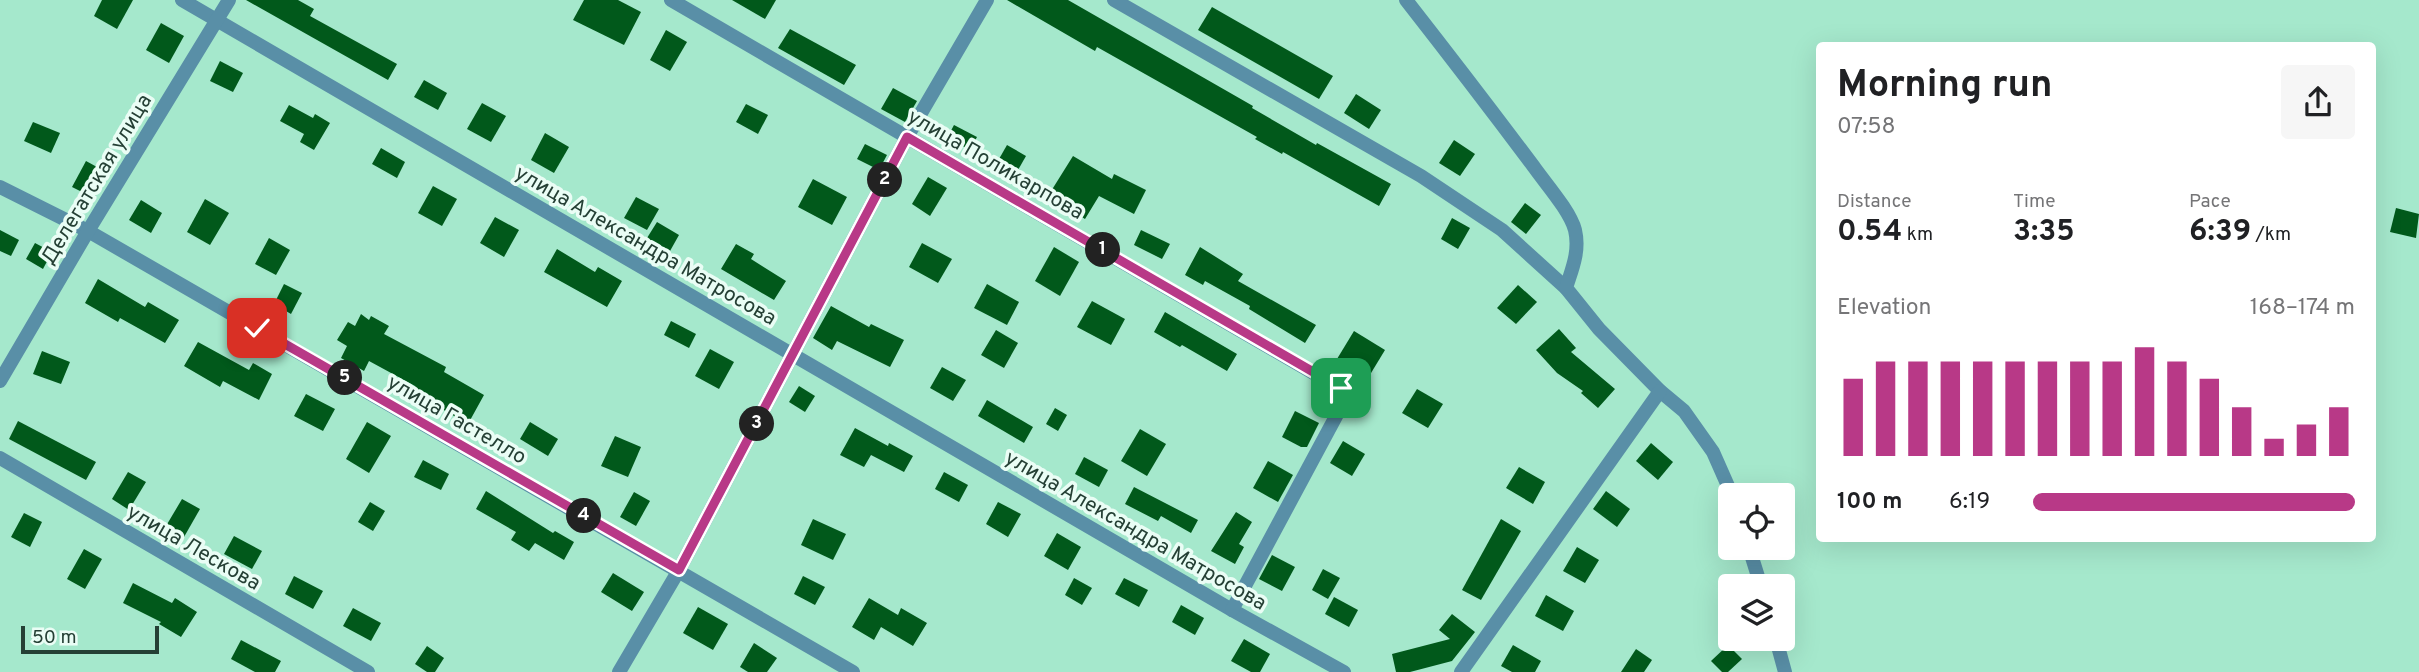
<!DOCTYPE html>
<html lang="en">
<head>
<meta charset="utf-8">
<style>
	:root { --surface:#fff; --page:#f6f6f6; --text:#202124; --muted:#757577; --accent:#b83987 }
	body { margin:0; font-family:Overpass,sans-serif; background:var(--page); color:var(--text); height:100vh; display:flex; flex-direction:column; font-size:26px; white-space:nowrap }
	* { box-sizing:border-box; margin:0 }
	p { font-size:23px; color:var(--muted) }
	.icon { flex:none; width:38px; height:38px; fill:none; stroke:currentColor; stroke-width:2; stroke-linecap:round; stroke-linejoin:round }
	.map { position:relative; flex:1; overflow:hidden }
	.side { position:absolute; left:1816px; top:42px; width:560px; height:500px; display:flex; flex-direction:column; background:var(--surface); border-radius:7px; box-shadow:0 7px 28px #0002 }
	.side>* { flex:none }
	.controls { position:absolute; left:1718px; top:483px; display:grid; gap:14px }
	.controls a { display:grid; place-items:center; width:77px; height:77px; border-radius:7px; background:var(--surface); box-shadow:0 7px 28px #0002; font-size:35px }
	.scale { position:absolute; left:21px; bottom:18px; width:138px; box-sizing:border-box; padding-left:7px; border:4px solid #254035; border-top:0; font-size:19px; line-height:24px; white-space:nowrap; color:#254035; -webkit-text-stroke:5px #eafdf5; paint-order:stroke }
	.pin { position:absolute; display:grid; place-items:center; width:60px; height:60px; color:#fff; margin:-30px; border-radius:14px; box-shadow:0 4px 10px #0006 }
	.km { position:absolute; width:35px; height:35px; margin:-18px; border-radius:50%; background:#222; color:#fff; font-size:19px; line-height:35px; text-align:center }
	.round { display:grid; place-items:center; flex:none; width:74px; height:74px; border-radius:7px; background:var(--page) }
	.headline { display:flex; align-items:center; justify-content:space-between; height:119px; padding:0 21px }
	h1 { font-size:38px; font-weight:700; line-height:52px }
	.figures { display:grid; grid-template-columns:repeat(3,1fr); gap:10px; height:119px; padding:7px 21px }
	.figures div { display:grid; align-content:center }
	.figures b { font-size:30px; font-weight:700 }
	.figures small { font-size:19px; font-weight:400 }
	.figures p { font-size:19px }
	.chart { height:196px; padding:14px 21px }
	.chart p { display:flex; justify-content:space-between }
	.chart svg { width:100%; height:126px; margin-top:7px; stroke:var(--accent); stroke-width:6 }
	ul { padding:0 21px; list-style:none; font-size:23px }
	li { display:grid; grid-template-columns:112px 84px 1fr; align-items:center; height:52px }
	li i { height:18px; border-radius:9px; background:var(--accent) }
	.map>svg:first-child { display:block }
	.building { fill:#01591b }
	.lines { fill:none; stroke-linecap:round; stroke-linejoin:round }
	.street { stroke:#598fa7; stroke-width:14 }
	.route-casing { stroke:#fff; stroke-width:14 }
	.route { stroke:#b83987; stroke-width:9 }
	.labels { text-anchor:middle; stroke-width:7; stroke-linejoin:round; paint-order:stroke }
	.street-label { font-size:21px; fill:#254035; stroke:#eafdf5 }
</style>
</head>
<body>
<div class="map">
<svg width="2419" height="672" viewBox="0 0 2419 672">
	<rect width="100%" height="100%" fill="#a5e8cc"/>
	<g class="building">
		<path d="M102 0H133L117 29 94 16Z"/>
		<path d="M246 0H298L314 9 310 16 397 64 388 80Z"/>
		<path d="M584 0H618L641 12 624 45 573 20Z"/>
		<path d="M732 0H776L765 19Z"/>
		<path d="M1007 0H1068L1253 106 1252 108 1316 145 1317 143 1391 184 1379 206 1283 152 1282 154 1255 139 1257 137 1097 47 1095 51Z"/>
		<path d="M1212 7 1333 76 1319 99 1198 30Z"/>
		<path d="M161 23 184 36 169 63 146 50Z"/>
		<path d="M790 29 856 65 844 85 778 48Z"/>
		<path d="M666 30 687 42 670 71 650 60Z"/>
		<path d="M220 61 243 73 233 92 210 81Z"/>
		<path d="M424 80 447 93 438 110 414 97Z"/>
		<path d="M893 88 917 101 905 122 881 109Z"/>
		<path d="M1356 94 1381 110 1369 129 1344 113Z"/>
		<path d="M482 103 506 116 491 142 467 129Z"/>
		<path d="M746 104 768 115 758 134 736 122Z"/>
		<path d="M289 105 313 118 315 114 330 123 314 150 300 142 304 134 280 121Z"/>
		<path d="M33 122 60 133 51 153 24 141Z"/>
		<path d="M954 125 977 137 970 150 947 138Z"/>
		<path d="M545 133 569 147 554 173 531 160Z"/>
		<path d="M1454 140 1475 154 1460 176 1439 163Z"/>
		<path d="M865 144 887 155 879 170 857 159Z"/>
		<path d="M1007 145 1026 156 1014 177 995 166Z"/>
		<path d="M381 148 405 162 397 178 372 164Z"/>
		<path d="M1073 156 1112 179 1114 174 1146 190 1134 214 1099 196 1085 219 1048 196Z"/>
		<path d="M86 161 108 173 94 198 72 187Z"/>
		<path d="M928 177 947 188 930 216 912 204Z"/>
		<path d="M813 179 847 197 832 225 798 207Z"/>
		<path d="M433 186 457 199 442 226 418 213Z"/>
		<path d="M636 197 659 209 647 230 624 218Z"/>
		<path d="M205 199 229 213 210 245 187 232Z"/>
		<path d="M141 200 162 213 151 233 129 220Z"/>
		<path d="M1525 203 1541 215 1526 234 1511 222Z"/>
		<path d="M2396 208 2419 214 2416 238 2390 232Z"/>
		<path d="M495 217 519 230 504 257 480 243Z"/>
		<path d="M1452 218 1470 228 1458 249 1441 239Z"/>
		<path d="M657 222 679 235 670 251 647 238Z"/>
		<path d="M0 230 19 240 11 256 0 251Z"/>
		<path d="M1141 230 1170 244 1162 259 1134 245Z"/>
		<path d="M269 238 290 250 276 275 255 264Z"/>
		<path d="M35 243 52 252 43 269 26 259Z"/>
		<path d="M922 243 952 259 938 283 909 267Z"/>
		<path d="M736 244 754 254 751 259 786 281 774 300 721 269Z"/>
		<path d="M1054 247 1079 262 1060 296 1035 281Z"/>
		<path d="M1200 247 1243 274 1238 281 1316 325 1305 343 1249 309 1250 306 1205 281 1203 285 1185 275Z"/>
		<path d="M557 249 595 272 598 267 622 281 607 307 544 272Z"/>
		<path d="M98 279 145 307 148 302 179 320 165 343 120 318 118 322 85 303Z"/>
		<path d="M284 284 302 293 291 314 274 304Z"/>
		<path d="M987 284 1019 302 1007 325 974 308Z"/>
		<path d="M1518 285 1537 302 1516 324 1497 308Z"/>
		<path d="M1092 301 1125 319 1111 345 1077 327Z"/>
		<path d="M831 306 869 327 871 324 904 340 890 367 837 341 832 350 813 338Z"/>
		<path d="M1165 312 1237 354 1227 371 1182 345 1180 347 1154 332Z"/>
		<path d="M361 314 369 320 371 316 389 326 384 334 446 367 444 372 484 395 468 424 428 401 425 406 409 398 415 386 369 361 364 371 341 358 347 346 337 340 348 322 355 326Z"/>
		<path d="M671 321 696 334 689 348 664 335Z"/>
		<path d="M1559 329 1576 348 1571 352 1615 389 1598 408 1581 393 1583 391 1557 373 1536 350Z"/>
		<path d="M996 330 1018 343 1004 368 981 355Z"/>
		<path d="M1354 331 1385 350 1368 378 1337 359Z"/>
		<path d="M198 342 249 370 253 363 272 374 259 400 223 381 220 387 184 366Z"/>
		<path d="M710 349 734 362 719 389 695 376Z"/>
		<path d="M42 351 70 362 61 384 33 374Z"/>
		<path d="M942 367 966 380 953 401 930 388Z"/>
		<path d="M799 386 815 396 805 412 789 402Z"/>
		<path d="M1417 389 1443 404 1428 428 1402 413Z"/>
		<path d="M306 394 335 409 323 431 294 416Z"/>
		<path d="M987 400 1033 427 1024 443 978 416Z"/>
		<path d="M1055 408 1067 415 1058 431 1046 424Z"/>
		<path d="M1295 411 1319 423 1307 447H1301L1282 437Z"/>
		<path d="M18 421 96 462 86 480 9 439Z"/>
		<path d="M367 422 391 436 369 473 346 459Z"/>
		<path d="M530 422 558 439 548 456 520 439Z"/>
		<path d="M855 428 888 446 889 443 913 456 904 472 871 455 864 467 840 455Z"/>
		<path d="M1140 429 1166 444 1147 476 1121 461Z"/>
		<path d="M615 436 641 447 628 477 601 466Z"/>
		<path d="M1343 441 1365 454 1352 476 1330 463Z"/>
		<path d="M1651 443 1673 462 1658 480 1636 461Z"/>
		<path d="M1084 457 1108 470 1099 487 1075 474Z"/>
		<path d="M423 460 449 474 441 490 414 477Z"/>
		<path d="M1268 461 1293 475 1278 502 1253 488Z"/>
		<path d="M1519 467 1545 482 1533 504 1506 488Z"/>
		<path d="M128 472 146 482 129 510 112 499Z"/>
		<path d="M944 472 968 485 959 502 935 489Z"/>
		<path d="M1134 487 1198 520 1191 533 1161 516 1158 521 1125 504Z"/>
		<path d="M486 491 553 533 555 531 574 542 564 560 535 543 529 551 511 540 516 532 476 509Z"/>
		<path d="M1606 491 1630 509 1617 527 1593 509Z"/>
		<path d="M634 492 650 501 636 526 620 517Z"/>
		<path d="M182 499 200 509 184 537 166 526Z"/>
		<path d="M370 502 385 511 373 531 358 522Z"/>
		<path d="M998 502 1021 514 1008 537 986 524Z"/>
		<path d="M1236 512 1252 522 1239 544 1244 547 1235 564 1211 551Z"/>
		<path d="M24 513 42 522 30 547 11 537Z"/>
		<path d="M813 519 846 534 833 560 801 545Z"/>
		<path d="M1501 519 1521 531 1481 600 1462 590Z"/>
		<path d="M1057 533 1081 547 1068 570 1044 556Z"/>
		<path d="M234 536 262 551 252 569 224 554Z"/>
		<path d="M1577 547 1599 560 1585 583 1563 571Z"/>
		<path d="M84 549 102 559 85 589 67 579Z"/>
		<path d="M1272 555 1295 567 1282 591 1259 579Z"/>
		<path d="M1323 569 1340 578 1328 599 1312 590Z"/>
		<path d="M613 573 644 592 632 611 601 592Z"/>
		<path d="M294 576 323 591 313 609 285 594Z"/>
		<path d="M803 576 825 587 815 605 794 594Z"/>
		<path d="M1074 578 1092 588 1082 605 1065 595Z"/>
		<path d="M1124 578 1148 590 1139 607 1115 594Z"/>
		<path d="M133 583 172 603 175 598 197 612 181 637 159 624 161 622 123 603Z"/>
		<path d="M1546 595 1574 611 1563 631 1535 616Z"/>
		<path d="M1334 597 1358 610 1349 627 1325 614Z"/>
		<path d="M869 598 898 615 901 608 927 623 913 646 881 627 874 640 852 627Z"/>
		<path d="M1181 605 1204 618 1195 635 1172 622Z"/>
		<path d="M698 607 728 624 713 650 683 633Z"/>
		<path d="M353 608 381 623 371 641 343 626Z"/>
		<path d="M1452 614 1475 632 1452 661 1410 672H1396L1392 654 1450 639 1439 630Z"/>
		<path d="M1244 639 1270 654 1260 672H1251L1231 661Z"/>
		<path d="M241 640 281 661 275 672H255L231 659Z"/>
		<path d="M754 643 777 658 767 672H748L740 667Z"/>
		<path d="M1513 645 1541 661 1535 672H1512L1501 666Z"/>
		<path d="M1728 645 1742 659 1728 672H1722L1711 661Z"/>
		<path d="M427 646 444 658 435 672H427L415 664Z"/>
		<path d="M1636 649 1652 660 1644 672H1621Z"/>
	</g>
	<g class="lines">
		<g class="street">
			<path d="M182 0 1232 610 1344 672"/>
			<path d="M671 0 1341 389 1343 398 1341 407 1232 610"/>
			<path d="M1114 0 1421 176 1502 230 1566 288"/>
			<path d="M1406 0C1449 55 1492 111 1534 167 1546 184 1570 211 1575 230 1580 251 1572 269 1566 288L1599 329 1660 391 1684 411 1713 452 1732 495"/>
			<path d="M0 187 88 231 853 672"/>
			<path d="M0 381 88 231 229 0"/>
			<path d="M0 458 368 672"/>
			<path d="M1749 548 1761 586"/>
			<path d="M1776 639 1785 672"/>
			<path d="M619 672 679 570 907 137 987 0"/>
			<path d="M1461 672 1660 391"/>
		</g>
	</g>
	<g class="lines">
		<g class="route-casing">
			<path id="route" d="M257 328 679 570 907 137 1341 388"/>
		</g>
		<use href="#route" class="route"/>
	</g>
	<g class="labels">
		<g class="street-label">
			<text transform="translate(996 164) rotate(30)" y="7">улица Поликарпова</text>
			<text transform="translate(96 179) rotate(-59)" y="7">Делегатская улица</text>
			<text transform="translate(646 245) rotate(30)" y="7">улица Александра Матросова</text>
			<text transform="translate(457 419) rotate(30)" y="7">улица Гастелло</text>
			<text transform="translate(1136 530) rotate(30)" y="7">улица Александра Матросова</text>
			<text transform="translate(194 547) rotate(30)" y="7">улица Лескова</text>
		</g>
	</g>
</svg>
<div class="controls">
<a><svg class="icon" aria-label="locate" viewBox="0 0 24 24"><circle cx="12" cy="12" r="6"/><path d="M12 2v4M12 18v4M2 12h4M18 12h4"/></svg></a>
<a><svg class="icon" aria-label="layers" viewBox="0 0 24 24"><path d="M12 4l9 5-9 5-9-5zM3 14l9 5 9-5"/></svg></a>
</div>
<div class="scale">50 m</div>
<div class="pin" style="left:1341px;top:388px;background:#1e9e55"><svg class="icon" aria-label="arrive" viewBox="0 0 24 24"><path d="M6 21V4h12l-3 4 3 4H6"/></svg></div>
<div class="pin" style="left:257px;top:328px;background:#d93025"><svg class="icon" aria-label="check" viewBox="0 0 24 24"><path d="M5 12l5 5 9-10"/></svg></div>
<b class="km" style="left:1103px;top:250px">1</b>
<b class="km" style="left:885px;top:180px">2</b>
<b class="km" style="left:757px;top:424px">3</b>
<b class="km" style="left:584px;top:516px">4</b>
<b class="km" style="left:345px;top:378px">5</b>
<section class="side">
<div class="headline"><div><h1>Morning run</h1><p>07:58</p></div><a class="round"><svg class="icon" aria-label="share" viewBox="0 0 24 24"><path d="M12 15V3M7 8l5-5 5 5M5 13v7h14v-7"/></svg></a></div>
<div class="figures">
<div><p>Distance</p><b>0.54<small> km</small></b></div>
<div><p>Time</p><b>3:35</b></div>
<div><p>Pace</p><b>6:39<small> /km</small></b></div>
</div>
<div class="chart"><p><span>Elevation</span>168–174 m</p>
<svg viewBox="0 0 160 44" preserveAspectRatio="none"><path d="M5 44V17M15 44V11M25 44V11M35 44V11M45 44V11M55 44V11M65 44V11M75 44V11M85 44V11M95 44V6M105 44V11M115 44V17M125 44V27M135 44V38M145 44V33M155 44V27"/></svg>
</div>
<ul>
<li><b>100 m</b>6:19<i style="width:100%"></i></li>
</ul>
</section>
</div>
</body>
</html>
